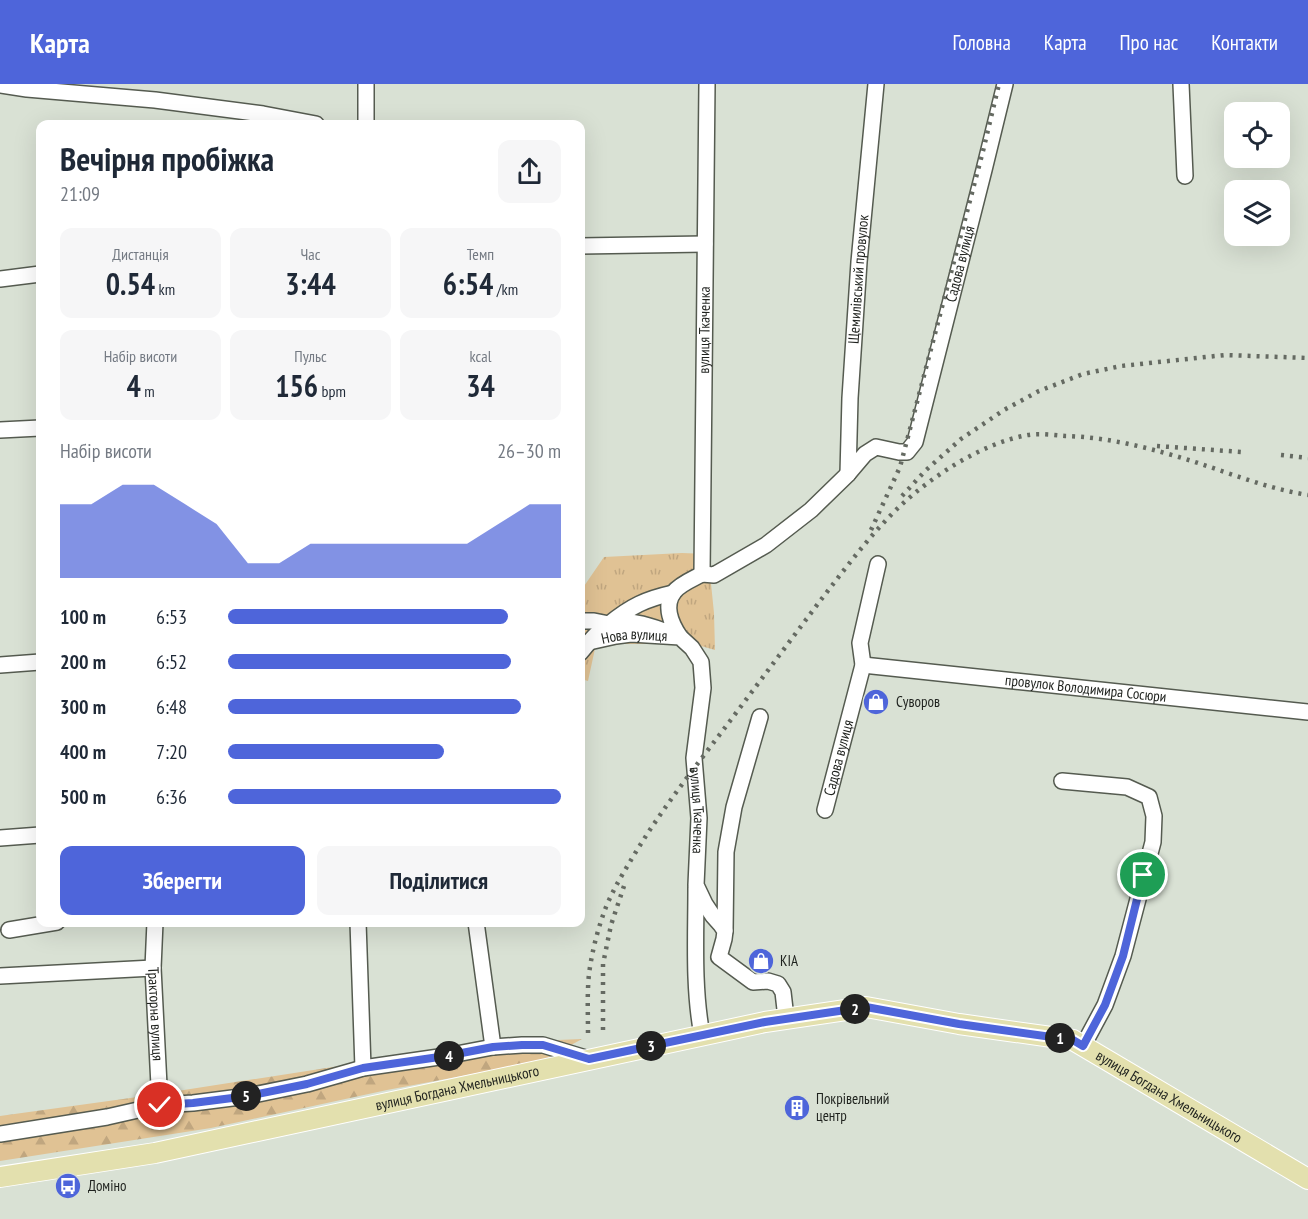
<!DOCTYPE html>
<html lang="uk">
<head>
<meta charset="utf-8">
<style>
	:root { --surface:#fff; --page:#f6f6f7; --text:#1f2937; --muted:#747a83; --accent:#4e65da }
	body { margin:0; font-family:"PT Sans Narrow",sans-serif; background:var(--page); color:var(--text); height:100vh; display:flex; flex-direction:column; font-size:22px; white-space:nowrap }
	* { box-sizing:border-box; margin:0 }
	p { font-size:20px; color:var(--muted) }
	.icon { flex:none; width:33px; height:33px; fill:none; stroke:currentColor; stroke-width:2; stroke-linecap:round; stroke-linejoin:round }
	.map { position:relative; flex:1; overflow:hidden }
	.details { position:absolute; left:36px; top:36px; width:549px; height:807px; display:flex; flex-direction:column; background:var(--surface); border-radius:12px; box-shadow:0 6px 24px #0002 }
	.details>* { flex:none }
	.fabs { position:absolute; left:1224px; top:18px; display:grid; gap:12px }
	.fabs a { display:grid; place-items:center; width:66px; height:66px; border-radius:12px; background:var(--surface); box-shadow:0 6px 24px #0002; font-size:30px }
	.pin { position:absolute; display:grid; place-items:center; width:51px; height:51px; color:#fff; margin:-26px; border:3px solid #fff; border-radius:50%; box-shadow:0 2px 6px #0007 }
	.km { position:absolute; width:30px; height:30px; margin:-15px; border-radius:50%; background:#222; color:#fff; font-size:16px; line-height:30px; text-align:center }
	.round { display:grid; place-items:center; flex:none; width:63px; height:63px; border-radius:12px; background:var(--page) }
	.summary { display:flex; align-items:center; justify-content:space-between; height:102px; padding:0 24px }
	h1 { font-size:33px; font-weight:800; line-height:45px }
	.metrics { display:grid; grid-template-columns:repeat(3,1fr); gap:9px; height:102px; padding:6px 24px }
	.metrics div { display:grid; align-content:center; border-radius:12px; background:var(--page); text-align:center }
	.metrics b { font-size:30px; font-weight:800 }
	.metrics small { font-size:16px; font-weight:400 }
	.metrics p { font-size:16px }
	.chart { height:168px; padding:12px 24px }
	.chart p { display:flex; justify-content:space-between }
	.chart svg { width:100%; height:108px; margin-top:6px; fill:var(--accent); opacity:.7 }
	.primary-button { display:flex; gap:12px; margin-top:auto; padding:12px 24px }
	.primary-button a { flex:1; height:69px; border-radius:12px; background:var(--accent); color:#fff; font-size:24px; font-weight:800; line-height:69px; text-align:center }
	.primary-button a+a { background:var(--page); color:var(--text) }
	ul { padding:0 24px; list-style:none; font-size:20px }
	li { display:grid; grid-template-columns:96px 72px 1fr; align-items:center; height:45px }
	li i { height:15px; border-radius:8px; background:var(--accent) }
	header { display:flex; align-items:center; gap:36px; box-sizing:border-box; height:84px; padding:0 30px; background:var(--accent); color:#fff }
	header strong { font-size:28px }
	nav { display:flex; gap:33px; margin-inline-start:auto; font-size:21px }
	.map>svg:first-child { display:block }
	.grass { fill:url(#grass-tufts) }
	.forest { fill:url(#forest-firs) }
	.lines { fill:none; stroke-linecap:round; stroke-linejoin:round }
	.minor-casing { stroke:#555b50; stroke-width:18 }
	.major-casing { stroke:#fff; stroke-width:22 }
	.minor { stroke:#fff; stroke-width:15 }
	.major { stroke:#e3e0ae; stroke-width:20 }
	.rail { stroke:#656a62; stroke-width:4.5; stroke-dasharray:3 6; stroke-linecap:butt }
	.route-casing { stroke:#fff; stroke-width:12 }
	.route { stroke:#4e65da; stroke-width:8 }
	.labels { text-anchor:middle; stroke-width:4.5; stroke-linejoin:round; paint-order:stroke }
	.street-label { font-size:15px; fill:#1f221e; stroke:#d9e1d4 }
	.poi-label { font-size:15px; fill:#1f221e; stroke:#d9e1d4; text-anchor:start }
</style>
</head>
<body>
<header>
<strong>Карта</strong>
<nav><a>Головна</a><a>Карта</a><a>Про нас</a><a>Контакти</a></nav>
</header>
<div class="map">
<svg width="1308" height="1135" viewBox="0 0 1308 1135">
	<defs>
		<pattern id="grass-tufts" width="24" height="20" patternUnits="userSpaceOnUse" patternTransform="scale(1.5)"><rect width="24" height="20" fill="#e0c294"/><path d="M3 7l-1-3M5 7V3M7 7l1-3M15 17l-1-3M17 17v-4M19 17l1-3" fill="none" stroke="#c0a67f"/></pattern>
		<pattern id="forest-firs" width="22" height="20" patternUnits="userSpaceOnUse" patternTransform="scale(1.5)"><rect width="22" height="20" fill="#e0c294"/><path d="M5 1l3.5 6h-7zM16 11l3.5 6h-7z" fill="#c0a67f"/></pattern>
	</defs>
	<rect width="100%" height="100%" fill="#d9e1d4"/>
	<path class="grass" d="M682 469 708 470 714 529 715 566 694 560H596L588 597 581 595 580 508 604 473Z"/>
	<path class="forest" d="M582 955 542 977 387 1006 211 1044 0 1077V1032L152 1011 487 959Z"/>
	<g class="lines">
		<g class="minor-casing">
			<g id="minor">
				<path d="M366 0V40"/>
				<path d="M1181 0 1185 92"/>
				<path d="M0 1 27 5 155 16 263 30 316 40"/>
				<path d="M580 162 705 160"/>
				<path d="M0 195 40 190"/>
				<path d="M0 346 40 344"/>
				<path id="s1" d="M848 390 850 314 859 178 876 0"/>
				<path id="s2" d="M702 490 714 491 766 461 811 426 848 390 865 370 876 363 899 368H907L915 358 984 86 1005 0"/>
				<path id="s3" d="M702 490 707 0"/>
				<path d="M580 537H594L609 540C631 522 646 515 673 509"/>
				<path id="s4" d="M589 558 616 552 631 550 680 553 692 564 701 578 703 604 694 674 699 734 696 801 705 820 713 832 721 841 725 847 724 855 719 873 753 898 768 897 778 900 783 908 786 934"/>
				<path d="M580 569C587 561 600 543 611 540 633 533 659 545 680 553 672 541 663 522 674 508 680 500 693 495 702 490"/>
				<path d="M0 581 40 578"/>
				<path id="s5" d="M863 581 1308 628"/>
				<path d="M1062 697 1127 703 1149 713 1154 732 1153 758 1123 872 1105 921 1083 962"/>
				<path id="s6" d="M825 726 863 581 860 559 878 480"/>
				<path d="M0 754 40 751"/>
				<path d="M696 804C696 853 693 903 702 951"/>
				<path id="s7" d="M155 838 153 884 160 1021"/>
				<path d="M358 838 363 984"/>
				<path d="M476 838 493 963"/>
				<path d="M9 846 57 838"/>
				<path d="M725 847 726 768 734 723 760 633"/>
				<path d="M0 892 153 884"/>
				<path d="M0 1050 107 1033 160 1021 193 1019 248 1012 307 1000 363 984 446 972 493 963 522 961H543L589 975"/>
			</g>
		</g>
		<g class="major-casing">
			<g id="major">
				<path id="s8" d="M0 1093 155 1069 765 938 866 923 959 940 1073 956 1308 1095"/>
			</g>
		</g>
		<use href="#minor" class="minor"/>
		<use href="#major" class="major"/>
		<g class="rail">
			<path d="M1157 362 1242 368"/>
			<path d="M1281 371 1308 374"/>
			<path d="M902 412 925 387 961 355 1004 326 1039 307 1083 290 1121 282 1225 271 1308 274"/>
			<path d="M871 446 900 383 983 67 999 0"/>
			<path d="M603 946V880L611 841 624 802"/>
			<path d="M588 949C588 929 587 909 589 890 592 867 598 844 606 823 613 806 622 791 631 776 660 727 696 682 730 637 760 597 790 557 820 517 845 485 869 452 899 423 932 392 982 359 1028 351 1039 349 1053 351 1065 352 1109 353 1154 365 1195 378 1232 390 1269 405 1308 411"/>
		</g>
	</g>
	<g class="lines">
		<g class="route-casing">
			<path id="route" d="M160 1021 193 1019 248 1012 307 1000 363 984 446 972 493 963 522 961H543L589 975 765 938 866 923 959 940 1073 956 1083 962 1105 921 1123 872 1143 791"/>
		</g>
		<use href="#route" class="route"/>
	</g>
	<defs>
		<g id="shop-disc" transform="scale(1.35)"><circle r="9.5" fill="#4e65da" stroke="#d9e1d4"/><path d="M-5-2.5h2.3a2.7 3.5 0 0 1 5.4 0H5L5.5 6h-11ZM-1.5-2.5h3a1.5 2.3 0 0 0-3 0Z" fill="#fff"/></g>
		<g id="building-disc" transform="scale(1.35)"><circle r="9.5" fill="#4e65da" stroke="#d9e1d4"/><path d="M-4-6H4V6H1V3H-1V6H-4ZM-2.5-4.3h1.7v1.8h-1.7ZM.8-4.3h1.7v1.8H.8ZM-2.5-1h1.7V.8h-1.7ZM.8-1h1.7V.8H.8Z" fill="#fff"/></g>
		<g id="bus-disc" transform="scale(1.35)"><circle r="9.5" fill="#4e65da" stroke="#d9e1d4"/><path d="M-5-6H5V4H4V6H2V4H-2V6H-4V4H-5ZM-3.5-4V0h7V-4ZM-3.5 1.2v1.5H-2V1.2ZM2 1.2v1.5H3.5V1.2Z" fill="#fff"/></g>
	</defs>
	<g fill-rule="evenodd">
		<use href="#shop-disc" x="876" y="618"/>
		<use href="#shop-disc" x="761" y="877"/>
		<use href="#building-disc" x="797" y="1024"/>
		<use href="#bus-disc" x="68" y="1102"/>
	</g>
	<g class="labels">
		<g class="street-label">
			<text dy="5" stroke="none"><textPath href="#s2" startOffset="448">Садова вулиця</textPath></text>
			<text dy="5" stroke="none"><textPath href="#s1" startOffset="195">Щемилівський провулок</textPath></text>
			<text dy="5" stroke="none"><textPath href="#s3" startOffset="244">вулиця Ткаченка</textPath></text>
			<text dy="5" stroke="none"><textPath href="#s4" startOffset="46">Нова вулиця</textPath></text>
			<text dy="5" stroke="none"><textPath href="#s5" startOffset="224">провулок Володимира Сосюри</textPath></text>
			<text dy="5" stroke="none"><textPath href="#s6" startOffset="54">Садова вулиця</textPath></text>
			<text dy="5" stroke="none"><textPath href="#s4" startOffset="274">вулиця Ткаченка</textPath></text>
			<text dy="5" stroke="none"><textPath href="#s7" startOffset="92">Тракторна вулиця</textPath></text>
			<text dy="5" stroke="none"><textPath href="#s8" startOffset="466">вулиця Богдана Хмельницького</textPath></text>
			<text dy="5" stroke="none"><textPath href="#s8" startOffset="1204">вулиця Богдана Хмельницького</textPath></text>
		</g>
		<g class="poi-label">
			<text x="896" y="623">Суворов</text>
			<text x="780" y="882">KIA</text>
			<text x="816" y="1020">Покрівельний<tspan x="816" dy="17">центр</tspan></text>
			<text x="88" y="1107">Доміно</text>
		</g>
	</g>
</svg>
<div class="fabs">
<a><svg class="icon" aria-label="locate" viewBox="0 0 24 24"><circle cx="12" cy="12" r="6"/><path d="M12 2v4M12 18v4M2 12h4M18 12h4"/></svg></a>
<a><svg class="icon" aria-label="layers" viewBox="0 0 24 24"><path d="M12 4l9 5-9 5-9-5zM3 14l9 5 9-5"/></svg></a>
</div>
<div class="pin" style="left:1143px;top:791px;background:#1e9e55"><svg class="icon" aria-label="arrive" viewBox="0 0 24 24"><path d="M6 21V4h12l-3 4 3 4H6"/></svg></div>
<div class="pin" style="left:160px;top:1021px;background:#d93025"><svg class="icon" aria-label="check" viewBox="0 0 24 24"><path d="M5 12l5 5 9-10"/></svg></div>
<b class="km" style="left:1060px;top:954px">1</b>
<b class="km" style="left:855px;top:925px">2</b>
<b class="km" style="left:651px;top:962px">3</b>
<b class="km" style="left:449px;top:972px">4</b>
<b class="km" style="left:246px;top:1012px">5</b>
<section class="details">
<div class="summary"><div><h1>Вечірня пробіжка</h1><p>21:09</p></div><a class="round"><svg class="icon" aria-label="share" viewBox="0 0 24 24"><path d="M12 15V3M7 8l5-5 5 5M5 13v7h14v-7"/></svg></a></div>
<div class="metrics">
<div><p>Дистанція</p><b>0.54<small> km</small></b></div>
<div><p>Час</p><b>3:44</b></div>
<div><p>Темп</p><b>6:54<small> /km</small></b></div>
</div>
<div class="metrics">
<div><p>Набір висоти</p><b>4<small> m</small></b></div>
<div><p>Пульс</p><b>156<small> bpm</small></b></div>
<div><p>kcal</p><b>34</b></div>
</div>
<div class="chart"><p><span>Набір висоти</span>26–30 m</p>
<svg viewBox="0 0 160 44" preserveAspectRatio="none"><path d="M0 44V14L10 14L20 6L30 6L40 14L50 22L60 38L70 38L80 30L90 30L100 30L110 30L120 30L130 30L140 22L150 14L160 14V44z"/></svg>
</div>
<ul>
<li><b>100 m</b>6:53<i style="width:84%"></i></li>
<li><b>200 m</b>6:52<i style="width:85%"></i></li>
<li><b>300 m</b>6:48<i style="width:88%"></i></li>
<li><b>400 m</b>7:20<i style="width:65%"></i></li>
<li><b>500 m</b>6:36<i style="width:100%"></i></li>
</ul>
<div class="primary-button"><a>Зберегти</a><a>Поділитися</a></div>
</section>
</div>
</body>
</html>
